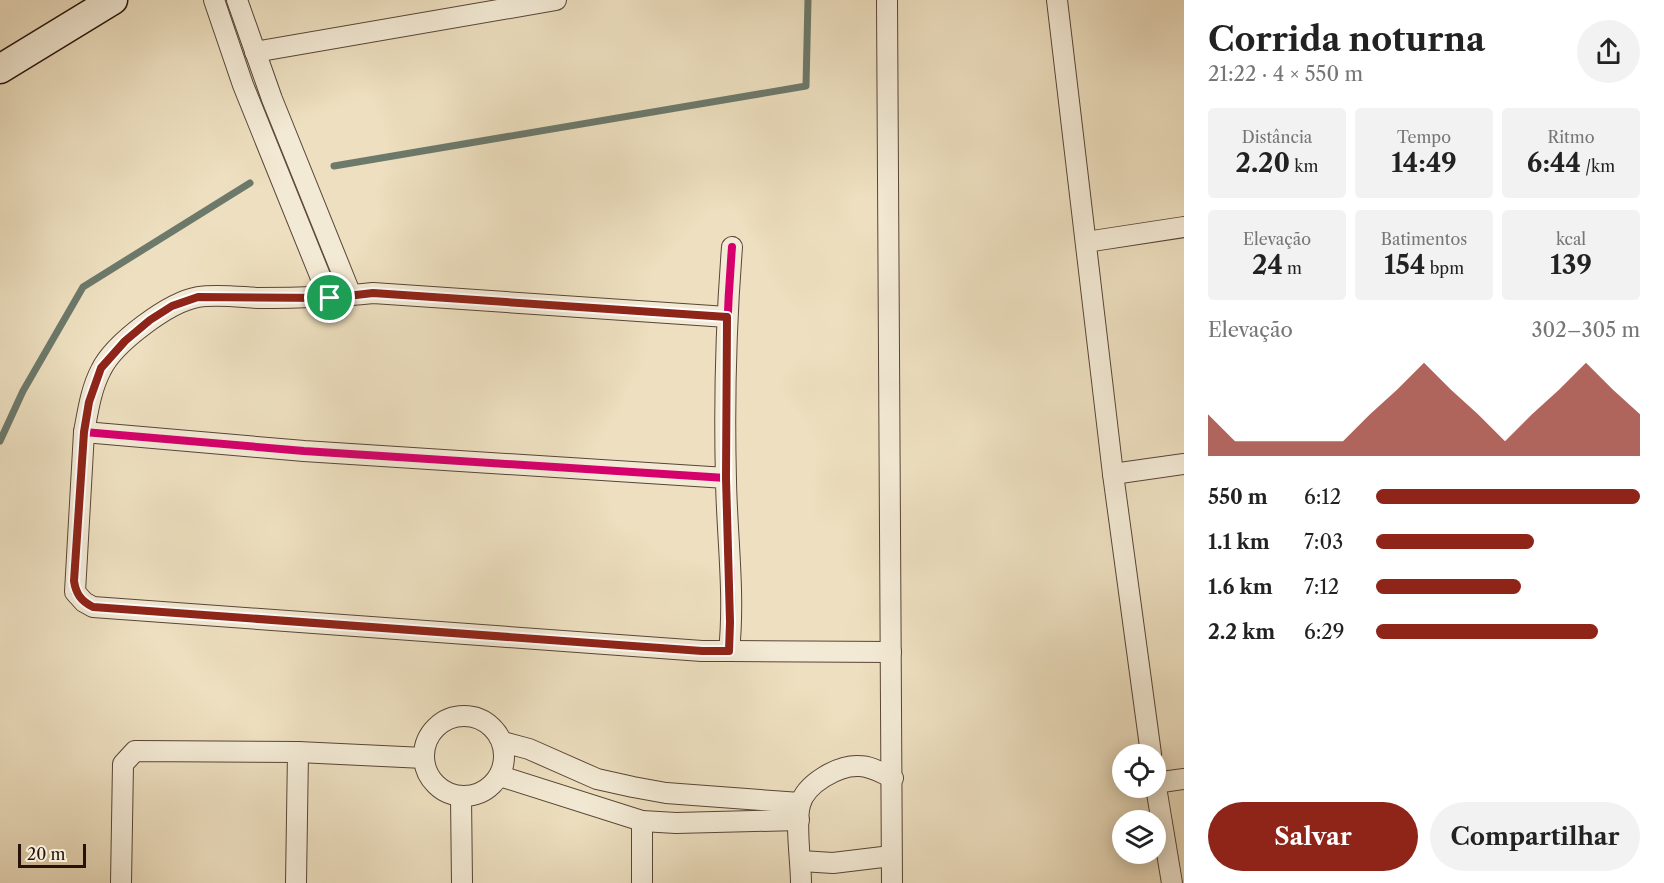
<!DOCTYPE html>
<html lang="pt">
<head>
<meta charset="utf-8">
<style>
	:root { --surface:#fff; --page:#f2f2f2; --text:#222; --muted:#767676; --accent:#8f2418 }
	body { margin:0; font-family:"Libre Caslon Text",serif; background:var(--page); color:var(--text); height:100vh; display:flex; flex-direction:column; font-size:22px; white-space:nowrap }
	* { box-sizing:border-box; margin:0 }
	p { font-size:20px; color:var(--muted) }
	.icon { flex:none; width:33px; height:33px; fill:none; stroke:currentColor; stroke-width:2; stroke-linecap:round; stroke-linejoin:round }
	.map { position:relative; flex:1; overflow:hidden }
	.panel { display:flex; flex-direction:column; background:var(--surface); width:480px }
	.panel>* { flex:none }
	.tools { position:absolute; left:1112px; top:744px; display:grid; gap:12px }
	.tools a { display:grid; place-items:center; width:54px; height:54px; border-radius:50%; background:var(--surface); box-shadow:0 3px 15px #0003; font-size:30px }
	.scale { position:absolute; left:18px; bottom:15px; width:68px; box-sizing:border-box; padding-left:6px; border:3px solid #27120a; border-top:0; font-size:16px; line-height:21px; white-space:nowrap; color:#27120a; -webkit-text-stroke:4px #f3ead5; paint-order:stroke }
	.pin { position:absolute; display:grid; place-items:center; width:51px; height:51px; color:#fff; margin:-26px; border:3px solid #fff; border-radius:50%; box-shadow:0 2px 6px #0007 }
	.round { display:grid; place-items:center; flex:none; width:63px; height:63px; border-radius:32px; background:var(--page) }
	.summary { display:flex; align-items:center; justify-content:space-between; height:102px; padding:0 24px }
	h1 { font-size:33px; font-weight:700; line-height:45px }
	.figures { display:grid; grid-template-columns:repeat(3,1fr); gap:9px; height:102px; padding:6px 24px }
	.figures div { display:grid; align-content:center; border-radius:6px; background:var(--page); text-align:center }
	.figures b { font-size:26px; font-weight:700 }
	.figures small { font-size:16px; font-weight:400 }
	.figures p { font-size:16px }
	.chart { height:168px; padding:12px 24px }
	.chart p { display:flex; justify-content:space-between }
	.chart svg { width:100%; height:108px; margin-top:6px; fill:var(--accent); opacity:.7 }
	.action { display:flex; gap:12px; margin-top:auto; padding:12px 24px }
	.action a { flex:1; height:69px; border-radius:36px; background:var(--accent); color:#fff; font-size:24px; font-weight:700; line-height:69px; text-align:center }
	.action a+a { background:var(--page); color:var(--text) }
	ul { padding:0 24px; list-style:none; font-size:20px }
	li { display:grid; grid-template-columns:96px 72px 1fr; align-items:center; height:45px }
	li i { height:15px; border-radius:8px; background:var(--accent) }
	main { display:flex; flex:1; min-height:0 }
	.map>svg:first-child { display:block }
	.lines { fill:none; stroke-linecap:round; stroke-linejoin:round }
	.stream { stroke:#6c796b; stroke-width:7 }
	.street-casing { stroke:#584537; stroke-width:22 }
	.secondary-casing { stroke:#27120a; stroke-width:31 }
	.street { stroke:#f3ead5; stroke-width:20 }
	.secondary { stroke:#f3ead5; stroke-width:28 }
	.cycleway-casing { stroke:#f3ead5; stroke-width:11 }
	.cycleway { stroke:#d6006c; stroke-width:8 }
	.route-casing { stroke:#fff; stroke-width:12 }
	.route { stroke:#8f2418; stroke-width:8 }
</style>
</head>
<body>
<main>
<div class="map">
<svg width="1184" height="883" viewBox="0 0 1184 883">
	<rect width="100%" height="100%" fill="#eddfbf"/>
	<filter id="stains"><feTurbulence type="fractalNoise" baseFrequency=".00333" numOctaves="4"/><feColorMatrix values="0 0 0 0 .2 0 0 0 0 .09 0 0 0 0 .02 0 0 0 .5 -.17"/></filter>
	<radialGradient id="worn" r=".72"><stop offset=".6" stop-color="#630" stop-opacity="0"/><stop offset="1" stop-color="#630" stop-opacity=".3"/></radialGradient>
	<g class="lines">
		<g class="stream">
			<path d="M334 166 806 86 808 0"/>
			<path d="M0 441 23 391 83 287 250 183"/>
		</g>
		<g class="street-casing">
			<g id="street">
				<path d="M214 0 243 85 329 298"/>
				<path d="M237 0 272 99 351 295"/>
				<path d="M887 0 892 883"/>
				<path d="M1057 0 1113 474 1151 754"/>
				<path d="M255 52 556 0"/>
				<path d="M1086 242 1184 227"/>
				<path d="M84 432C88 411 91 389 101 370 114 343 169 302 198 297 217 294 239 297 258 298 297 298 334 297 373 293L727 317"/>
				<path d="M1113 474 1184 464"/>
				<path d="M726 478 304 451 84 432 75 592 84 602 93 607 702 651H729C735 595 727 537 726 481 724 403 726 324 732 247"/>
				<path d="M729 651 891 652"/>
				<circle cx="464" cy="756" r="40"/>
				<path d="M503 742 529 749 597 779 633 787 666 793 800 803"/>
				<path d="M500 776 642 821 676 823 799 820"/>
				<path d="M1155 781 1172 883"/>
				<path d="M1155 783 1184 779"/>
				<path d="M461 796 462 883"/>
				<path d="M801 861 833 863 891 856"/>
				<path d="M121 883 123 764 135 751 298 752 424 758"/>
				<path d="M296 883 298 752"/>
				<path d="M642 883V821"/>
				<path d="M801 883C801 862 795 823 800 805 805 784 838 765 859 766 871 766 882 773 893 778"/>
			</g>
		</g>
		<g class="secondary-casing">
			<path id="secondary" d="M0 69 113 0"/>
		</g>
		<use href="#street" class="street"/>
		<use href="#secondary" class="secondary"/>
		<g class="cycleway-casing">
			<path id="cycleway" d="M726 478 304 451 84 432 75 592 84 602 93 607 702 651H729C735 595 727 537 726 481 724 403 726 324 732 247"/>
		</g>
		<use href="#cycleway" class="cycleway"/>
	</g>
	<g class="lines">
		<g class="route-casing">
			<path id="route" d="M373 293 727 317 726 478 730 622 729 651H702L93 607C81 601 76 594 74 581L84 432 89 402 101 368 125 341 150 320 172 306 198 297 330 298Z"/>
		</g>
		<use href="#route" class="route"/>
	</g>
	<rect width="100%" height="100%" filter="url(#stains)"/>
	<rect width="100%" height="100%" fill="url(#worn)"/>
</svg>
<div class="tools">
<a><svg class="icon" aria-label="locate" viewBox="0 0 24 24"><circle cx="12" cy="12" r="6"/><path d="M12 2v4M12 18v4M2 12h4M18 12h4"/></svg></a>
<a><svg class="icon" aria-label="layers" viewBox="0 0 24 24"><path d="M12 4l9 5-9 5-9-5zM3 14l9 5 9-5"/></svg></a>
</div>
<div class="scale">20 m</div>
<div class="pin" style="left:330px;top:298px;background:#1e9e55"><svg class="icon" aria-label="arrive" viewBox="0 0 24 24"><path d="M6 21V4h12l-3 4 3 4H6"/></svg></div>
</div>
<section class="panel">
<div class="summary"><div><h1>Corrida noturna</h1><p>21:22 · 4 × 550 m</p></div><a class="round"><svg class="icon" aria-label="share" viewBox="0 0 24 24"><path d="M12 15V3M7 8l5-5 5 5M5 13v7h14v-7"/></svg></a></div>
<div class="figures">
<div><p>Distância</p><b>2.20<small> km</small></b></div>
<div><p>Tempo</p><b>14:49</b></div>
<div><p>Ritmo</p><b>6:44<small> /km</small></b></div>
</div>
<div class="figures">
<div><p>Elevação</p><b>24<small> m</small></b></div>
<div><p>Batimentos</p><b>154<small> bpm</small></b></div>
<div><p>kcal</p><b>139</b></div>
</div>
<div class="chart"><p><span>Elevação</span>302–305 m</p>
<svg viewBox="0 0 160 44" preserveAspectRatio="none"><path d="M0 44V27L10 38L20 38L30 38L40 38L50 38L60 27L70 17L80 6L90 17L100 27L110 38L120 27L130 17L140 6L150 17L160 27V44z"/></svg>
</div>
<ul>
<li><b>550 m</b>6:12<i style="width:100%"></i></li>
<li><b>1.1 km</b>7:03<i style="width:60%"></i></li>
<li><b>1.6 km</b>7:12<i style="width:55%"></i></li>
<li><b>2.2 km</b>6:29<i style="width:84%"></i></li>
</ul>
<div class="action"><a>Salvar</a><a>Compartilhar</a></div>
</section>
</main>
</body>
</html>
